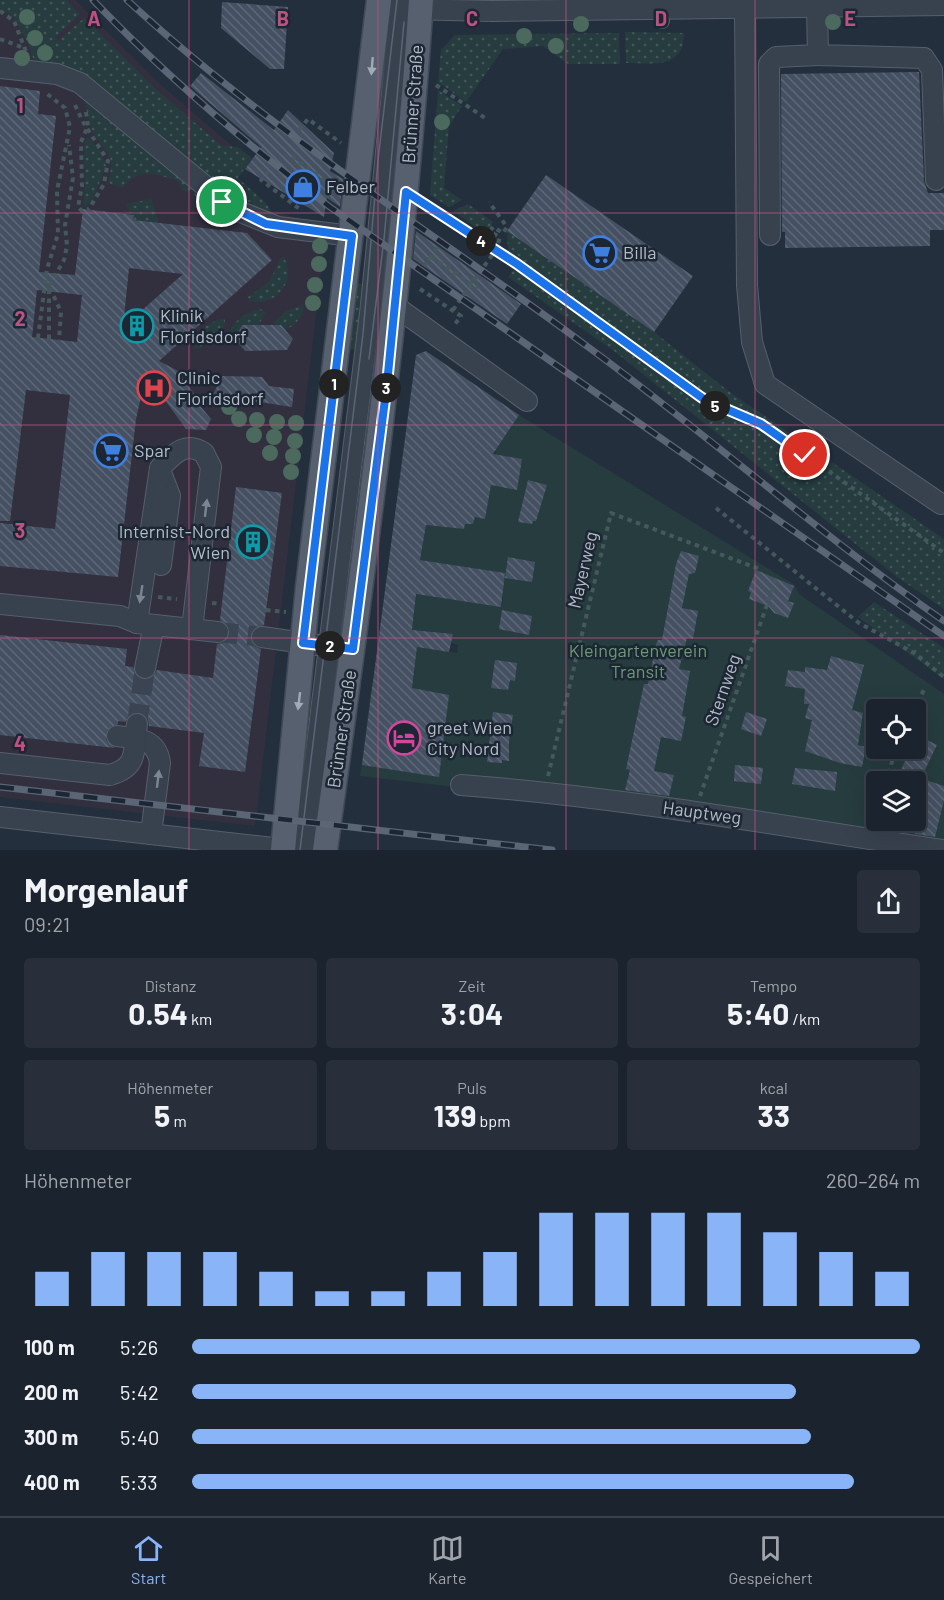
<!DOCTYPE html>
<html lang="de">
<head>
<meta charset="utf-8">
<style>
	:root { --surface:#1b232e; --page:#282f3a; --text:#f1f3f6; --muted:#a0a4aa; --line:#39404a; --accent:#8ab4f8 }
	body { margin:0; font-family:Barlow,sans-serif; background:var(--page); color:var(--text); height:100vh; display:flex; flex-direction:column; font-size:22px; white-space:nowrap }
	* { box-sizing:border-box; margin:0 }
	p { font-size:20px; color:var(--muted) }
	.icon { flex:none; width:33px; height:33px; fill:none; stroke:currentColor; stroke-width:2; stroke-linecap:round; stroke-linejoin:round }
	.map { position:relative; height:850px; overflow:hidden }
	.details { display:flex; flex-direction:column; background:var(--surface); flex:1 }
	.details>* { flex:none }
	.tools { position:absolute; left:866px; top:699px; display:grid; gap:12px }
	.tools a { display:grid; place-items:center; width:60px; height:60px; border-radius:6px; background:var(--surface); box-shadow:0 6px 24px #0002,0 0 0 2px var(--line); font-size:30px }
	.pin { position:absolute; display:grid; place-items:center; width:51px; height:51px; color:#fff; margin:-26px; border:3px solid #fff; border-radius:50%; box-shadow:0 2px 6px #0007 }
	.km { position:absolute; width:30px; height:30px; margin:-15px; border-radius:50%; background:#222; color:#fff; font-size:16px; line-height:30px; text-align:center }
	.round { display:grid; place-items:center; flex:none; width:63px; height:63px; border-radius:6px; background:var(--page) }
	.headline { display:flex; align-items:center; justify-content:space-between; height:102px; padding:0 24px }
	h1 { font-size:33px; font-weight:700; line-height:45px }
	.figures { display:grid; grid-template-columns:repeat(3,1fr); gap:9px; height:102px; padding:6px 24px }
	.figures div { display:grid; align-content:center; border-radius:6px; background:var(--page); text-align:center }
	.figures b { font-size:30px; font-weight:700 }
	.figures small { font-size:16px; font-weight:400 }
	.figures p { font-size:16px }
	.chart { height:168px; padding:12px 24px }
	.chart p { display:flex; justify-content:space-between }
	.chart svg { width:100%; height:108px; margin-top:6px; stroke:var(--accent); stroke-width:6 }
	ul { padding:0 24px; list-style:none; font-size:20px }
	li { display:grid; grid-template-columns:96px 72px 1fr; align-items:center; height:45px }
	li i { height:15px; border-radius:8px; background:var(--accent) }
	.dock { display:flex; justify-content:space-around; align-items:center; height:84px; border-top:2px solid var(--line); background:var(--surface); font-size:16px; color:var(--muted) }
	.dock a { display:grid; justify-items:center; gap:3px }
	.dock .active { color:var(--accent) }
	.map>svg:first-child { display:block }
	.medical { fill:#32303f }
	.grass { fill:url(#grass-dots) }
	.garden { fill:#263c3f; fill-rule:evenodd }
	.building { fill:url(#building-back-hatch); fill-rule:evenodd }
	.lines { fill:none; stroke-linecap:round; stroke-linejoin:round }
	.minor-tunnel { stroke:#3a4453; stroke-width:20; stroke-dasharray:20 10; stroke-linecap:butt }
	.minor-casing { stroke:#565f6c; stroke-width:22 }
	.major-casing { stroke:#414a57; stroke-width:27 }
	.path { stroke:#44595c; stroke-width:4; stroke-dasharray:4.5 4.5; stroke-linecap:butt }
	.minor { stroke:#38414e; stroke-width:20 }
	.major { stroke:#56606e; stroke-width:24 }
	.tram { stroke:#5a6575; stroke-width:1.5 }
	.rail-casing { stroke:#5a6575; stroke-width:7 }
	.rail { stroke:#1d2633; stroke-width:4.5; stroke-dasharray:14; stroke-linecap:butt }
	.tree { fill:#4b6a5d }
	.oneway { fill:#a1aab7 }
	.oneway2 { fill:#7c8592 }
	.route-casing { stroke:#fff; stroke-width:12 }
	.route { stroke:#1a73e8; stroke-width:8 }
	.grid { fill:none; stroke:#bd5182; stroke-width:1.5; stroke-opacity:0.55 }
	.labels { text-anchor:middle; stroke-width:5; stroke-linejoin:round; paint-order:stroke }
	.street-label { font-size:18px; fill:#b4bcc9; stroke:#1d2633 }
	.poi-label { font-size:18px; fill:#b4bcc9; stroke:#1d2633; text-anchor:start }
	.park-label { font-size:18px; fill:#6b9a76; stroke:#1d2633 }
	.grid-label { font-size:20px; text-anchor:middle; font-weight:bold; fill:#bd5182; stroke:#1d2633; stroke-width:5; stroke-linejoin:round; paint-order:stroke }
</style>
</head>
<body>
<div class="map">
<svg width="944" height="850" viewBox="0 0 944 850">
	<defs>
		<pattern id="grass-dots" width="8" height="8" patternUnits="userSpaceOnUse" patternTransform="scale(1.5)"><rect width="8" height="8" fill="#263c3f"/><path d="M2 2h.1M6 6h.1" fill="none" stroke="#435659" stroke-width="1.8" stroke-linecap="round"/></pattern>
		<pattern id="building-back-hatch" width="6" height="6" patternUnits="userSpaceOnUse" patternTransform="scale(1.5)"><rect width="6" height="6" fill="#455162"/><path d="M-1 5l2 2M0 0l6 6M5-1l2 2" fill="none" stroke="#5d6877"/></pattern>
	</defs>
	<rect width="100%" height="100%" fill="#242f3e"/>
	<path class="medical" d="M0 0H75L162 86 232 146 234 182 271 211 309 221 324 248 255 826 0 797Z"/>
	<g class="grass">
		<path d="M0 0H66L80 14 55 37 58 41 84 18 158 91 222 146 238 147 252 158 238 178 266 203 271 211 270 216 208 207 202 197 197 199 192 190 184 192 177 180C151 174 142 166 122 188L108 183C118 147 101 154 91 127 88 117 86 106 83 95L35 64 29 46 14 17 0 8Z"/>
		<path d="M625 32 684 33C684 70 653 63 626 63Z"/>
		<path d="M619 33 620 64H568L543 46 503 49 466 102 438 82 441 50 455 35Z"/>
		<path d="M438 90 462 106 449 126 444 188 462 200 449 207 430 195Z"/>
		<path d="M87 137 99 149 106 166 92 201 83 208 85 182 84 145Z"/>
		<path d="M151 199 159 223 133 220 126 204Z"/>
		<path d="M468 204 493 222 488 232 497 239 495 241 453 211Z"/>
		<path d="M507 231 654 332 731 393 944 539V609L897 577 614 351 508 277 514 269 703 406 744 424 508 253Z"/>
		<path d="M284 257C297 282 276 307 249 301L248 297 269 282 281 258Z"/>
		<path d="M357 283 363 284 357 350 348 349 350 331H353Z"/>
		<path d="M302 305 304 307C303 317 295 326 285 330L281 325 273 324 286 311Z"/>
		<path d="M261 309 266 312 258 326 242 325 235 339H229C229 322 246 312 261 309Z"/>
		<path d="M221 319H225C225 336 213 338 202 346V348L194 349C192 334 207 323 221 319Z"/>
		<path d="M874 602 944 648V679L858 617Z"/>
	</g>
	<path class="garden" d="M519 415 795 585 799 594 944 694V850L693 815 360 776 372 682 412 688 417 647 457 653 458 645 412 630 416 594 502 606 504 573 420 560 426 525 464 529 465 524H473L475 517 485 518 496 450ZM876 710H915V748H876ZM876 782H915V820H876Z"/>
	<g class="building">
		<path d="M222 2 288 7 284 69H270L221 28Z"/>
		<path d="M919 72 924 181 928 193H944V230H930V246L785 248V232H782L781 74Z"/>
		<path d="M201 73 274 130 288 110 334 153 330 171 343 179 340 207 327 198 324 217 245 169 261 147 190 86Z"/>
		<path d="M0 86 40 91 38 114 56 116 39 272 75 275 83 209 134 215 133 220 247 233 272 260 159 361 180 372 179 375 200 401H196L211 419 206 430 186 429 146 374 136 419 118 577 0 566V523L55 529 70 395 26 390 10 521H0ZM129 268 183 274 123 327ZM37 290 82 295 77 342 32 337Z"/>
		<path d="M546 175 693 276 654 332 507 231Z"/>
		<path d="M416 231 521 304 507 324 413 259Z"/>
		<path d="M242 325H281L293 339 287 350 245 351 235 339Z"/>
		<path d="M426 351 519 415 493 454 522 459 517 490 491 485 485 519 475 517 473 524H465L464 529 426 525 420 560 505 573 501 607 416 594 412 630 453 634 449 652 417 647 412 688 449 695 439 777 362 765 416 355Z"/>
		<path d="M222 376 262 377 269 386 294 389 292 407 260 402 210 401Z"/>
		<path d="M528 480 547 485 536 521H533L532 524 518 522Z"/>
		<path d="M236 487 282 493 264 625 253 629 250 636 254 646 261 649 245 772 199 766 204 733 149 726 148 719 139 712 132 713 125 722 118 721V724L107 730 106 740 115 748 0 735V635L127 649 125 666 133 667 137 676 143 680 153 676 157 670 213 678 217 644 223 643 230 634 229 627 220 620Z"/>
		<path d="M681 551 699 556 695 573 689 574 682 608 698 611 693 639 687 638 679 669 690 671 682 716 686 717 681 741 661 737 654 771 674 775 669 796 625 790 630 770 626 769 644 684H648L656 644 658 640H662L676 564Z"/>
		<path d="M508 557 535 562 532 582 505 578Z"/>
		<path d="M756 570 794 586 788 601 794 603 788 618 774 613 768 606 749 599 751 592 748 591Z"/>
		<path d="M502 610 532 616 529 635 499 629Z"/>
		<path d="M831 656 864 665 852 710 863 713 858 745 866 747 862 767 840 763 805 751 812 720 805 718 809 704H804L805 689 785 686 788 670 805 672V667L827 670Z"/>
		<path d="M495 660 517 663 515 681 510 680 508 690 491 688Z"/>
		<path d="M493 712 513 715 509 741V761L502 760V763L487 762Z"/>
		<path d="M746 712 767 719 761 736 741 729Z"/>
		<path d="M917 735 937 745 921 778 901 770 911 748H915Z"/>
		<path d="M735 765 763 768 761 784 734 781Z"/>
		<path d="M795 768 837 772 835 791 792 784Z"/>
		<path d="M926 780 944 786V800L935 837 915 834 925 802 920 800Z"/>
	</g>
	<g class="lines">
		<g class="minor-tunnel">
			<path d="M218 632 262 637"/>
			<path d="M137 724 145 668"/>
		</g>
		<g class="minor-casing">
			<g id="minor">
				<path d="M745 7 747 285 752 342 765 384 941 504"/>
				<path d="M817 8 818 55 924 58 932 70 936 180"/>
				<path d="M405 9 492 11 944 5"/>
				<path d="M0 68 57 74 80 83 233 209 278 227 352 236"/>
				<path d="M770 235 769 64 776 57 818 55"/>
				<path d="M395 306 527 401"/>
				<path d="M160 470 170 496 161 565"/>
				<path d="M0 604 120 616 137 623 218 632"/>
				<path d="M137 623 160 468C173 455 185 440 204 453L211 467 192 629"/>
				<path d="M262 637 317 645"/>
				<path d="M145 668 154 625"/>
				<path d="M117 736C138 738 157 739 160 763L151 834"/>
				<path d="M0 763 110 775C139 767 133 751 137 724"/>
				<path d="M461 785C623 797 782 826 942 850"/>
				<path d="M0 817 283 849"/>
				<path d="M304 850 371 305 401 0"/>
			</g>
		</g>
		<g class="major-casing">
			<g id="major">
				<path d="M283 850 308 587 379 0"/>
				<path d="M325 850C364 567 402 285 421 0"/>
			</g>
		</g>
		<g class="path">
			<path d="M0 11 14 21 27 54"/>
			<path d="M0 39 24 48"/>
			<path d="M436 85 485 118"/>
			<path d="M75 105 83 122 108 161 104 184 89 209"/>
			<path d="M86 112 88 126 81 142 82 186 78 207 82 211 89 209"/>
			<path d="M299 130 308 119 341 143"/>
			<path d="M292 157 334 187"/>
			<path d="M268 171 261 180 301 210"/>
			<path d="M326 197 335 186"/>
			<path d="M425 203 517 264 705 400 765 426 944 553"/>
			<path d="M431 257 478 288"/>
			<path d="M424 266 438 246"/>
			<path d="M50 288 61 312 59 340"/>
			<path d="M420 289 461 316 455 324 453 322"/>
			<path d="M453 310 495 251 500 238 490 231 493 227 503 233 507 227 489 202"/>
			<path d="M38 338 47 269 58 234 57 191 70 127 65 108 46 93"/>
			<path d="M49 339V286L64 260 67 246 65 225 73 178 69 145"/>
			<path d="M716 508 859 623 914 653 944 677"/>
			<path d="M158 597 177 599"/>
			<path d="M212 603 221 604"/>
			<path d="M266 610 286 612"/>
			<path d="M913 710 925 688"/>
			<path d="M548 776 611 513 762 570"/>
			<path d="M886 782 896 748"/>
			<path d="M700 796 776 579"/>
		</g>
		<use href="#minor" class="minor"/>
		<use href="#major" class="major"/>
		<g class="tram">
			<path d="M369 359 384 239 404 22"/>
			<path d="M300 850 363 334 378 160 397 0"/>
		</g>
		<g class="rail-casing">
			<g id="rail">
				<path d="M93 0C166 76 246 144 330 207L944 636"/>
				<path d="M127 0C268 130 430 230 584 344 706 433 819 534 944 621"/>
				<path d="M0 787 552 850"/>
			</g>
		</g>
		<use href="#rail" class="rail"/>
	</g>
	<g class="tree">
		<circle cx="27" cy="17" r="8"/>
		<circle cx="662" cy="21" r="8"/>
		<circle cx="833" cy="22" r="8"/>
		<circle cx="581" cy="24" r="8"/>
		<circle cx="524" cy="36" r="8"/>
		<circle cx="35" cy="38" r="8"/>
		<circle cx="556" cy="46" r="8"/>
		<circle cx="45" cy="53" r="8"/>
		<circle cx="22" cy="58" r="8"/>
		<circle cx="442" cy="122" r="8"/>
		<circle cx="320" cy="246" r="8"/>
		<circle cx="319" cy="264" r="8"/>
		<circle cx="315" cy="285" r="8"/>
		<circle cx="313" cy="303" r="8"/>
		<circle cx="229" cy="407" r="8"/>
		<circle cx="239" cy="419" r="8"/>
		<circle cx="257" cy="420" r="8"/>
		<circle cx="277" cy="422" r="8"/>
		<circle cx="296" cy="423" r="8"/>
		<circle cx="254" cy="435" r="8"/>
		<circle cx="274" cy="437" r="8"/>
		<circle cx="295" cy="441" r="8"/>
		<circle cx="270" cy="453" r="8"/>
		<circle cx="293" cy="456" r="8"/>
		<circle cx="291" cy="472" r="8"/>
	</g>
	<defs><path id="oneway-solid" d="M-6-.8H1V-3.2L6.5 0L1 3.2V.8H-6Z" transform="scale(1.5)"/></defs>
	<g class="oneway">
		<use href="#oneway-solid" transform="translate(372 66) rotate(95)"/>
		<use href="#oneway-solid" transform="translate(299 701) rotate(97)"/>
	</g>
	<g class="oneway2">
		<use href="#oneway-solid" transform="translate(206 508) rotate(-83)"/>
		<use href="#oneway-solid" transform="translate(141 594) rotate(99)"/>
		<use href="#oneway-solid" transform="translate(158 779) rotate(-83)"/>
	</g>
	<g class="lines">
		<g class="route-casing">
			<path id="route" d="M222 202 266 224 352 236 303 643 353 649 387 384 406 192 517 264 705 400 761 424 805 455"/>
		</g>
		<use href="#route" class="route"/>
	</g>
	<path class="grid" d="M189 0V850M378 0V850M566 0V850M755 0V850M0 213H944M0 425H944M0 638H944"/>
	<defs>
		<g id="shop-ring" transform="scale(1.725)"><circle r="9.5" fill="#1d2633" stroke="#3f7fe0" stroke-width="1.5"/><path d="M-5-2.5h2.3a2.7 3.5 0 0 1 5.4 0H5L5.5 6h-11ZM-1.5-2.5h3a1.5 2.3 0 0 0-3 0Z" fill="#3f7fe0"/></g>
		<g id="supermarket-ring" transform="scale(1.725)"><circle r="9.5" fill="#1d2633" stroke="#3f7fe0" stroke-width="1.5"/><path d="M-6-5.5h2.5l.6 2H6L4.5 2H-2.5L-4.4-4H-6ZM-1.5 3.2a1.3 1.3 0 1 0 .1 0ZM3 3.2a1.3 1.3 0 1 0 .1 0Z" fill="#3f7fe0"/></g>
		<g id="building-ring" transform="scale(1.725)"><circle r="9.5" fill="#1d2633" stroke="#0f9aa8" stroke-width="1.5"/><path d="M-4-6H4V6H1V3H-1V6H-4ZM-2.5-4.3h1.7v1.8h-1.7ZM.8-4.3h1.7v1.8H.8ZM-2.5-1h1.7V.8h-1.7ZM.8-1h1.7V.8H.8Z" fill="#0f9aa8"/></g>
		<g id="hospital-ring" transform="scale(1.725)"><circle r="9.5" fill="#1d2633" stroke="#e0444e" stroke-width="1.5"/><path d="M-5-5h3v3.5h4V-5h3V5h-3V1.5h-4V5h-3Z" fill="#e0444e"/></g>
		<g id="hotel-ring" transform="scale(1.725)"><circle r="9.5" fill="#1d2633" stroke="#d1479c" stroke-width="1.5"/><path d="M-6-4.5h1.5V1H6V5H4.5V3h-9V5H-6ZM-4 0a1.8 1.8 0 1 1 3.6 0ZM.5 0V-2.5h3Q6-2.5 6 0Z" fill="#d1479c"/></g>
	</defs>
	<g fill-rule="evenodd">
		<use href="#shop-ring" x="303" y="187"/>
		<use href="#supermarket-ring" x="600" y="253"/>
		<use href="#building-ring" x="137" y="326"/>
		<use href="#hospital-ring" x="154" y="388"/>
		<use href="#supermarket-ring" x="111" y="451"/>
		<use href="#building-ring" x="253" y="542"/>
		<use href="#hotel-ring" x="404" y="738"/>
	</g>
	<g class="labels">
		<g class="street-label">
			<text transform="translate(413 104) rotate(-86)" y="6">Brünner Straße</text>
			<text transform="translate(583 570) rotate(-77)" y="6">Mayerweg</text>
			<text transform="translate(723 690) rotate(-71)" y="6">Sternweg</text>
			<text transform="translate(342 729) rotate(-82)" y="6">Brünner Straße</text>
			<text transform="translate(702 813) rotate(8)" y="6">Hauptweg</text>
		</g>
		<g class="poi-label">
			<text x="326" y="193">Felber</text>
			<text x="623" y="259">Billa</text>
			<text x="160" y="322">Klinik<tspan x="160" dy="21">Floridsdorf</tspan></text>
			<text x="177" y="384">Clinic<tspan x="177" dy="21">Floridsdorf</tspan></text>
			<text x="134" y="457">Spar</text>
			<text x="230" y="538" text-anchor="end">Internist-Nord<tspan x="230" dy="21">Wien</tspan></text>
			<text x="427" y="734">greet Wien<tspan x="427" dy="21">City Nord</tspan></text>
		</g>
		<g class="park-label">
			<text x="638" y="657">Kleingartenverein<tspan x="638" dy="21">Transit</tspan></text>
		</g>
	</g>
	<g class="grid-label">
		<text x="94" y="26">A</text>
		<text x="283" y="26">B</text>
		<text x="472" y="26">C</text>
		<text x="661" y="26">D</text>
		<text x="850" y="26">E</text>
		<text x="20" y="113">1</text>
		<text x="20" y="326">2</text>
		<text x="20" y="538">3</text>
		<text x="20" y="751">4</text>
	</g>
</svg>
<div class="tools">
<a><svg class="icon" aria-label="locate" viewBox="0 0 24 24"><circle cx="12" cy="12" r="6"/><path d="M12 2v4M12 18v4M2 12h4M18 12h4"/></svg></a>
<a><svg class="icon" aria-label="layers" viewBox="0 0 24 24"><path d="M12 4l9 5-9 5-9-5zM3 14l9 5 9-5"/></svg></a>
</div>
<div class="pin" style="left:222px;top:202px;background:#1e9e55"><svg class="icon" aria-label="arrive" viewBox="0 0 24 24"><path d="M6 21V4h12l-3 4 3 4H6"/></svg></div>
<div class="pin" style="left:805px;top:455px;background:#d93025"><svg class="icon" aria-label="check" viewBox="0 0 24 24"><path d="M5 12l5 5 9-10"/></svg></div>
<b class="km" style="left:334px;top:384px">1</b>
<b class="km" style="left:330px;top:646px">2</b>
<b class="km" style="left:386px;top:388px">3</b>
<b class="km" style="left:481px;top:241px">4</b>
<b class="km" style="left:715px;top:406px">5</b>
</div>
<section class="details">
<div class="headline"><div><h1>Morgenlauf</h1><p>09:21</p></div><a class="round"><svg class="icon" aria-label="share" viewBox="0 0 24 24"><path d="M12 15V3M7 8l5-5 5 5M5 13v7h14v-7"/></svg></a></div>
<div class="figures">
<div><p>Distanz</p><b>0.54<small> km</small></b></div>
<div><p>Zeit</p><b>3:04</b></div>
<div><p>Tempo</p><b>5:40<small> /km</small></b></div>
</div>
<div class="figures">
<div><p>Höhenmeter</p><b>5<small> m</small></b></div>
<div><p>Puls</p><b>139<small> bpm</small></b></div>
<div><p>kcal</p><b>33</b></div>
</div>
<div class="chart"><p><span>Höhenmeter</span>260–264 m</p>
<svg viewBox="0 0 160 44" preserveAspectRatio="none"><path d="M5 44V30M15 44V22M25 44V22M35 44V22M45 44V30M55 44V38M65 44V38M75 44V30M85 44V22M95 44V6M105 44V6M115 44V6M125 44V6M135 44V14M145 44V22M155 44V30"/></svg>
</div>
<ul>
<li><b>100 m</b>5:26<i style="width:100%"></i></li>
<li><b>200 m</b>5:42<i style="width:83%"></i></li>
<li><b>300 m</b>5:40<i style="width:85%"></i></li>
<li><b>400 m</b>5:33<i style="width:91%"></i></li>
</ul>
</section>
<nav class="dock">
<a class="active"><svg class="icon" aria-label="home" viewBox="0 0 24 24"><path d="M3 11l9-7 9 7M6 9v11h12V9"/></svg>Start</a>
<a><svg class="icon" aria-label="map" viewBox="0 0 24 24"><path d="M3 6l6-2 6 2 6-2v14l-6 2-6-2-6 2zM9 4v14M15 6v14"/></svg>Karte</a>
<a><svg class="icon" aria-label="saved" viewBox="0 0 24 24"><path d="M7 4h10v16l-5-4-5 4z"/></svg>Gespeichert</a>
</nav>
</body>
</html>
